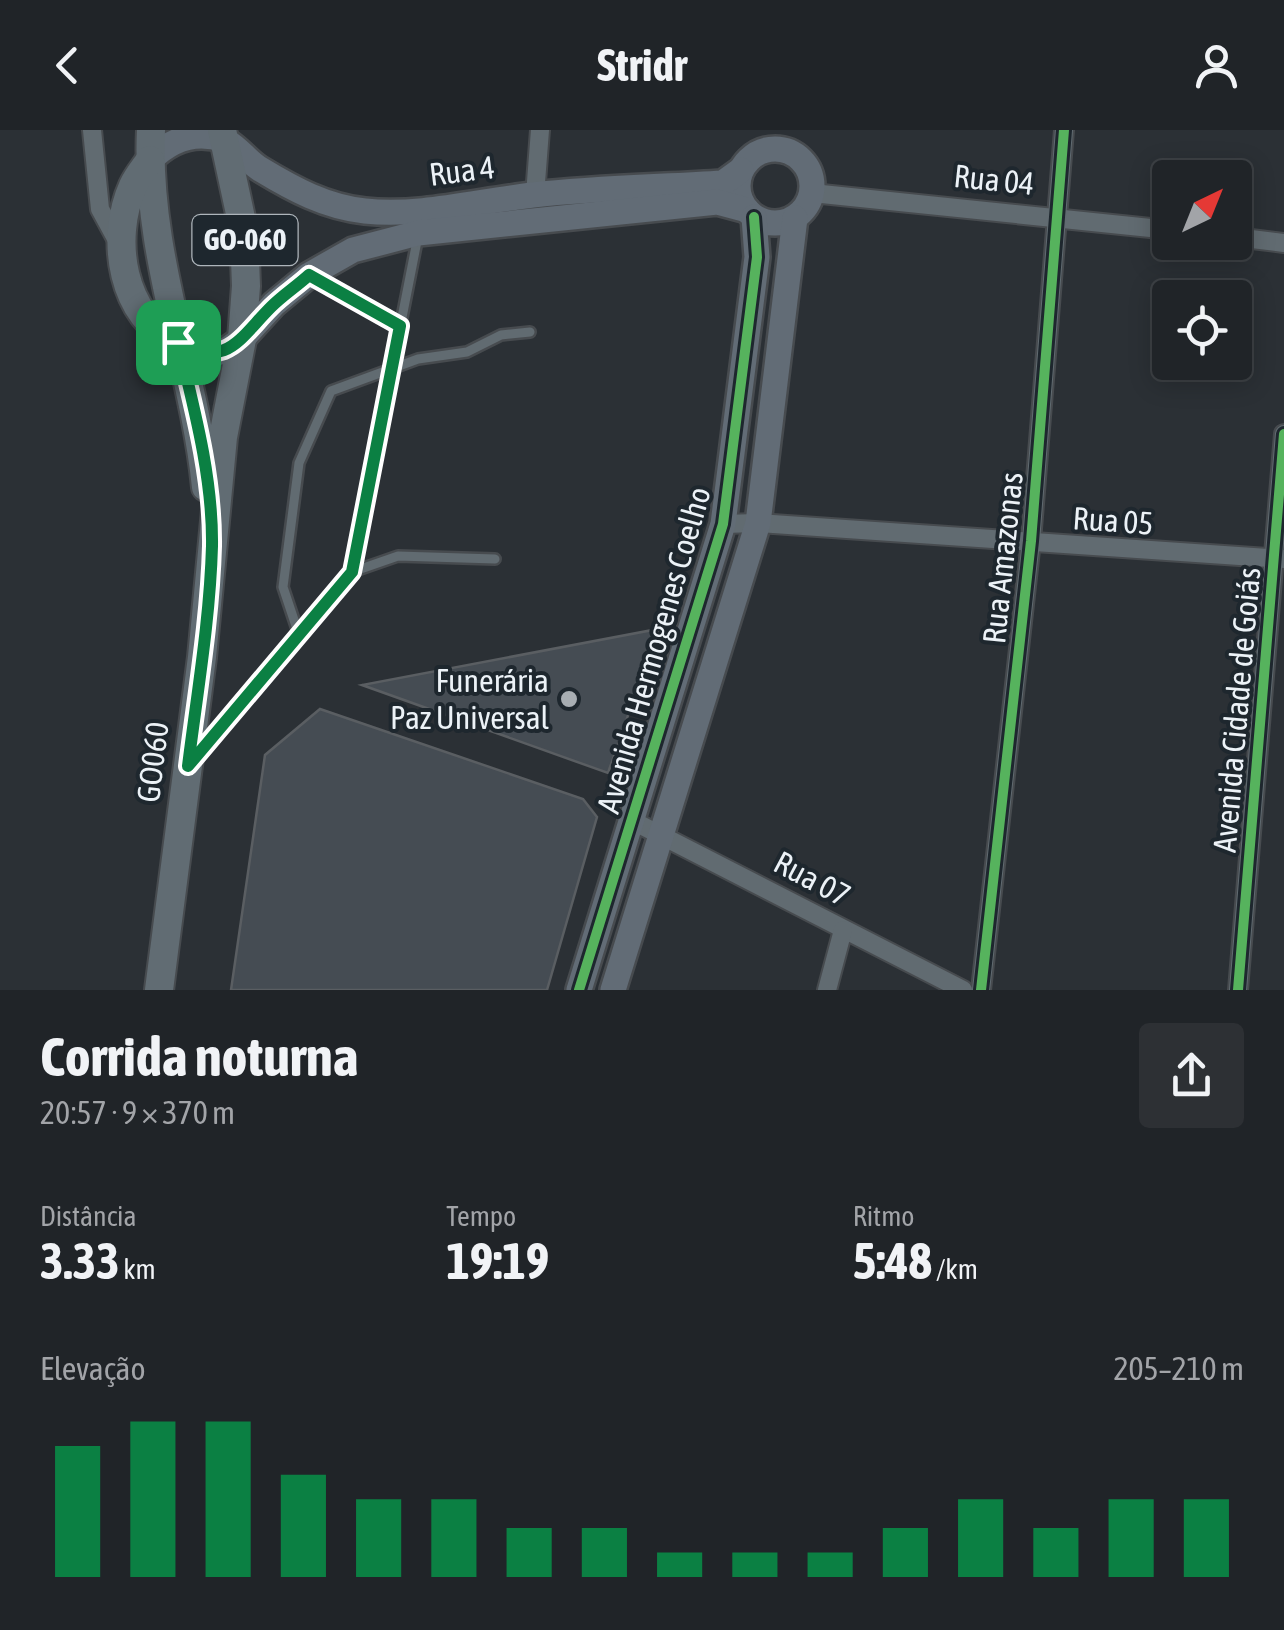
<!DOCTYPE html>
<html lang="pt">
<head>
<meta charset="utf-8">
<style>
	:root { --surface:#202428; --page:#2d3034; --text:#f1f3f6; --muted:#a2a4a8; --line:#3d4145; --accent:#0b8043 }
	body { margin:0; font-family:"Asap Condensed",sans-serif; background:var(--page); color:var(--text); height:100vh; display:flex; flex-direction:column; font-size:38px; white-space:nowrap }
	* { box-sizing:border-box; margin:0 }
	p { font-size:32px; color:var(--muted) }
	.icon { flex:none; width:55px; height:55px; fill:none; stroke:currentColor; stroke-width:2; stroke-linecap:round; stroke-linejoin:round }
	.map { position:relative; height:860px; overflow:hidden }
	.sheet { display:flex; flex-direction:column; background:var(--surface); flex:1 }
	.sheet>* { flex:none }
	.needle { width:65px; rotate:43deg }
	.fabs { position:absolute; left:1152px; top:30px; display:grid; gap:20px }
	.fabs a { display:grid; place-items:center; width:100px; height:100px; border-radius:10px; background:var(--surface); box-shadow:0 5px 25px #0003,0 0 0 2px var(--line); font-size:50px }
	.pin { position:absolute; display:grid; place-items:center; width:85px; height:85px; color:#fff; margin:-42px; border-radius:20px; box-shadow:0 5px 15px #0006 }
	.round { display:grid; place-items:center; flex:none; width:105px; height:105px; border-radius:10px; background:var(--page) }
	.overview { display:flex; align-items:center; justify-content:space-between; height:170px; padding:0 40px }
	h1 { font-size:55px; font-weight:700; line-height:75px }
	.metrics { display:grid; grid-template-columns:repeat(3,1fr); gap:15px; height:170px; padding:10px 40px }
	.metrics div { display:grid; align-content:center }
	.metrics b { font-size:50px; font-weight:700 }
	.metrics small { font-size:28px; font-weight:400 }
	.metrics p { font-size:28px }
	.chart { height:280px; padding:20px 40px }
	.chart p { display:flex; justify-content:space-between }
	.chart svg { width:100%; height:180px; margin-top:10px; stroke:var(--accent); stroke-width:6 }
	header { display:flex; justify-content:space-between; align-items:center; height:130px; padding:0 40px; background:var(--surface); font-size:45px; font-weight:700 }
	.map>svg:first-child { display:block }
	.building { fill:#454c53; stroke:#5a5e62; stroke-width:2.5 }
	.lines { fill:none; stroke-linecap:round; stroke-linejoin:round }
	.lane-casing { stroke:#474b4f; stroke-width:14 }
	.street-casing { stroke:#474b4f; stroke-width:22 }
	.secondary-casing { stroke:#474b4f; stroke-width:30 }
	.primary-casing { stroke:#474b4f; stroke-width:32 }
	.lane { stroke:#616b71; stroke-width:9 }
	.street { stroke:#616b71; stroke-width:18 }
	.secondary { stroke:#626c76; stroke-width:25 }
	.primary { stroke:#616c73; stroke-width:28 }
	.cycleway-casing { stroke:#1e272e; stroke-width:16 }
	.cycleway { stroke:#56b35d; stroke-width:10 }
	.route-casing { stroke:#fff; stroke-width:20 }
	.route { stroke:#0b8043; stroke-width:12 }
	.poi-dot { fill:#a8aeb3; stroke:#1e272e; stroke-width:4 }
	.labels { text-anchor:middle; stroke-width:8; stroke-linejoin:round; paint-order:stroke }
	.shield { fill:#1e272e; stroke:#aeb5bb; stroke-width:2.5 }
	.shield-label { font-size:30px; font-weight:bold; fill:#ecf2f7 }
	.street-label { font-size:32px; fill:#ecf2f7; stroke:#1e272e }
	.poi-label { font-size:32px; fill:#ecf2f7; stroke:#1e272e; text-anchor:end }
</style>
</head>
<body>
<header><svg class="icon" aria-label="back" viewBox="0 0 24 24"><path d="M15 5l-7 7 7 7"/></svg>Stridr<svg class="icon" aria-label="person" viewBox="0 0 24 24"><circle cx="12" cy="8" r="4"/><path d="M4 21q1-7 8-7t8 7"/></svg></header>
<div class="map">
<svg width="1284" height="860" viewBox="0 0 1284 860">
	<rect width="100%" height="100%" fill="#2b3035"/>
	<g class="building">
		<path d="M658 499 608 643 362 555Z"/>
		<path d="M320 579 583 669 597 687 547 860H231L265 625Z"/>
	</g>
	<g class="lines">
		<g class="lane-casing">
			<g id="lane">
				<path d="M312 147 400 196"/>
				<path d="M352 442 398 426 495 429"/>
				<path d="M299 505 283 457 299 333 331 261 418 229 467 222 501 205 530 202"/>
				<path d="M199 623 352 442 418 106"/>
			</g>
		</g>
		<g class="street-casing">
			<g id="street">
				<path d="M92 0 100 79 119 114"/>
				<path d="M812 63 1170 100"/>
				<path d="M535 65 540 0"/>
				<path d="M1235 107 1284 113"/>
				<path d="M723 394 758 393 1284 429"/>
				<path d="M633 691 963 860"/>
				<path d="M827 860 843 800"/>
				<path d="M981 860 1031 411 1064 0"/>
				<path d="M1238 860 1284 304"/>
			</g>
		</g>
		<g class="secondary-casing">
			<g id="secondary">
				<circle cx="775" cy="56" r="37"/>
				<path d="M150 30C170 10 196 0 224 10 238 17 247 31 260 39 293 59 326 77 365 81 420 87 478 71 533 65 596 58 660 57 723 53L741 40"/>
				<path d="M177 212 196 222 211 224 225 221 242 209 274 174 309 145 353 120 418 103 717 72 747 80"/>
				<path d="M579 860 723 394 757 127 754 87"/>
				<path d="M613 860 758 393 795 88"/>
			</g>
		</g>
		<g class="primary-casing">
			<g id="primary">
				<path d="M151 0C145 122 194 238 206 357"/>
				<path d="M150 30C144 39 137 47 133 56 109 109 122 188 177 212"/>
				<path d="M159 860 202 527 223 307 242 209 246 156 244 102 222 0"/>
			</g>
		</g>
		<use href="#lane" class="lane"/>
		<use href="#street" class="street"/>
		<use href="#secondary" class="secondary"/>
		<use href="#primary" class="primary"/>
		<g class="cycleway-casing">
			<g id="cycleway">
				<path d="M579 860 723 394 757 127 754 87"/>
				<path d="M981 860 1031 411 1064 0"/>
				<path d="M1238 860 1284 304"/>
			</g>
		</g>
		<use href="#cycleway" class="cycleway"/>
	</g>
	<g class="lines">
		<g class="route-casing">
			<path id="route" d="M309 145 400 196 352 442 188 636C197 564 210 489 212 416 213 348 194 278 178 212 227 239 239 209 271 177 283 165 297 156 309 145Z"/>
		</g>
		<use href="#route" class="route"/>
	</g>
	<circle class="poi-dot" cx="569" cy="569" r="10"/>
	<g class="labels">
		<rect class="shield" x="192.5" y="85" width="105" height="50" rx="8"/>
		<g class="shield-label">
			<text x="245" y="120">GO-060</text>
		</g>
		<g class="street-label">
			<text transform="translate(462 41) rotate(-7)" y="11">Rua 4</text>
			<text transform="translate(994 50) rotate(6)" y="11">Rua 04</text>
			<text transform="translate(1113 391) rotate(4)" y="11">Rua 05</text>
			<text transform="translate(1003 428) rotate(-84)" y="11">Rua Amazonas</text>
			<text transform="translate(654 520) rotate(-74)" y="11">Avenida Hermogenes Coelho</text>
			<text transform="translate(1237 580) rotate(-85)" y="11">Avenida Cidade de Goiás</text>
			<text transform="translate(153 632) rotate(-83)" y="11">GO060</text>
			<text transform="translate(812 749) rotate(28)" y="11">Rua 07</text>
		</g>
		<g class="poi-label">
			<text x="549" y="562">Funerária<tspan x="549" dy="37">Paz Universal</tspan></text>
		</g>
	</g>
</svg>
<div class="fabs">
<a><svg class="needle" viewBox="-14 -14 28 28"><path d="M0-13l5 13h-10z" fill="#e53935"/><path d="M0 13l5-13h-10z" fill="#a2a4a8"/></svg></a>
<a><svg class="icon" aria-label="locate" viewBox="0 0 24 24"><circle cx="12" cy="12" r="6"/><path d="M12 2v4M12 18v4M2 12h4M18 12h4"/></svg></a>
</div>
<div class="pin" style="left:178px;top:212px;background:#1e9e55"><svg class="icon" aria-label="arrive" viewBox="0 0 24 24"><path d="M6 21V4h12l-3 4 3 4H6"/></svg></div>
</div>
<section class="sheet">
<div class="overview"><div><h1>Corrida noturna</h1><p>20:57 · 9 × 370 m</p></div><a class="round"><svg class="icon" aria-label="share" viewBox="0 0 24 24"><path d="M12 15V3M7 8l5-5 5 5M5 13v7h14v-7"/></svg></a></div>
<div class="metrics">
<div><p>Distância</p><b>3.33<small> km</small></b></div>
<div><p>Tempo</p><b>19:19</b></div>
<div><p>Ritmo</p><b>5:48<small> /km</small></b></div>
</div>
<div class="chart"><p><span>Elevação</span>205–210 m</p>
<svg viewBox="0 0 160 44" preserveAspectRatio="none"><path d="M5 44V12M15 44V6M25 44V6M35 44V19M45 44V25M55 44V25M65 44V32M75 44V32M85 44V38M95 44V38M105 44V38M115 44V32M125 44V25M135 44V32M145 44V25M155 44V25"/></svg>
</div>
</section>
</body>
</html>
